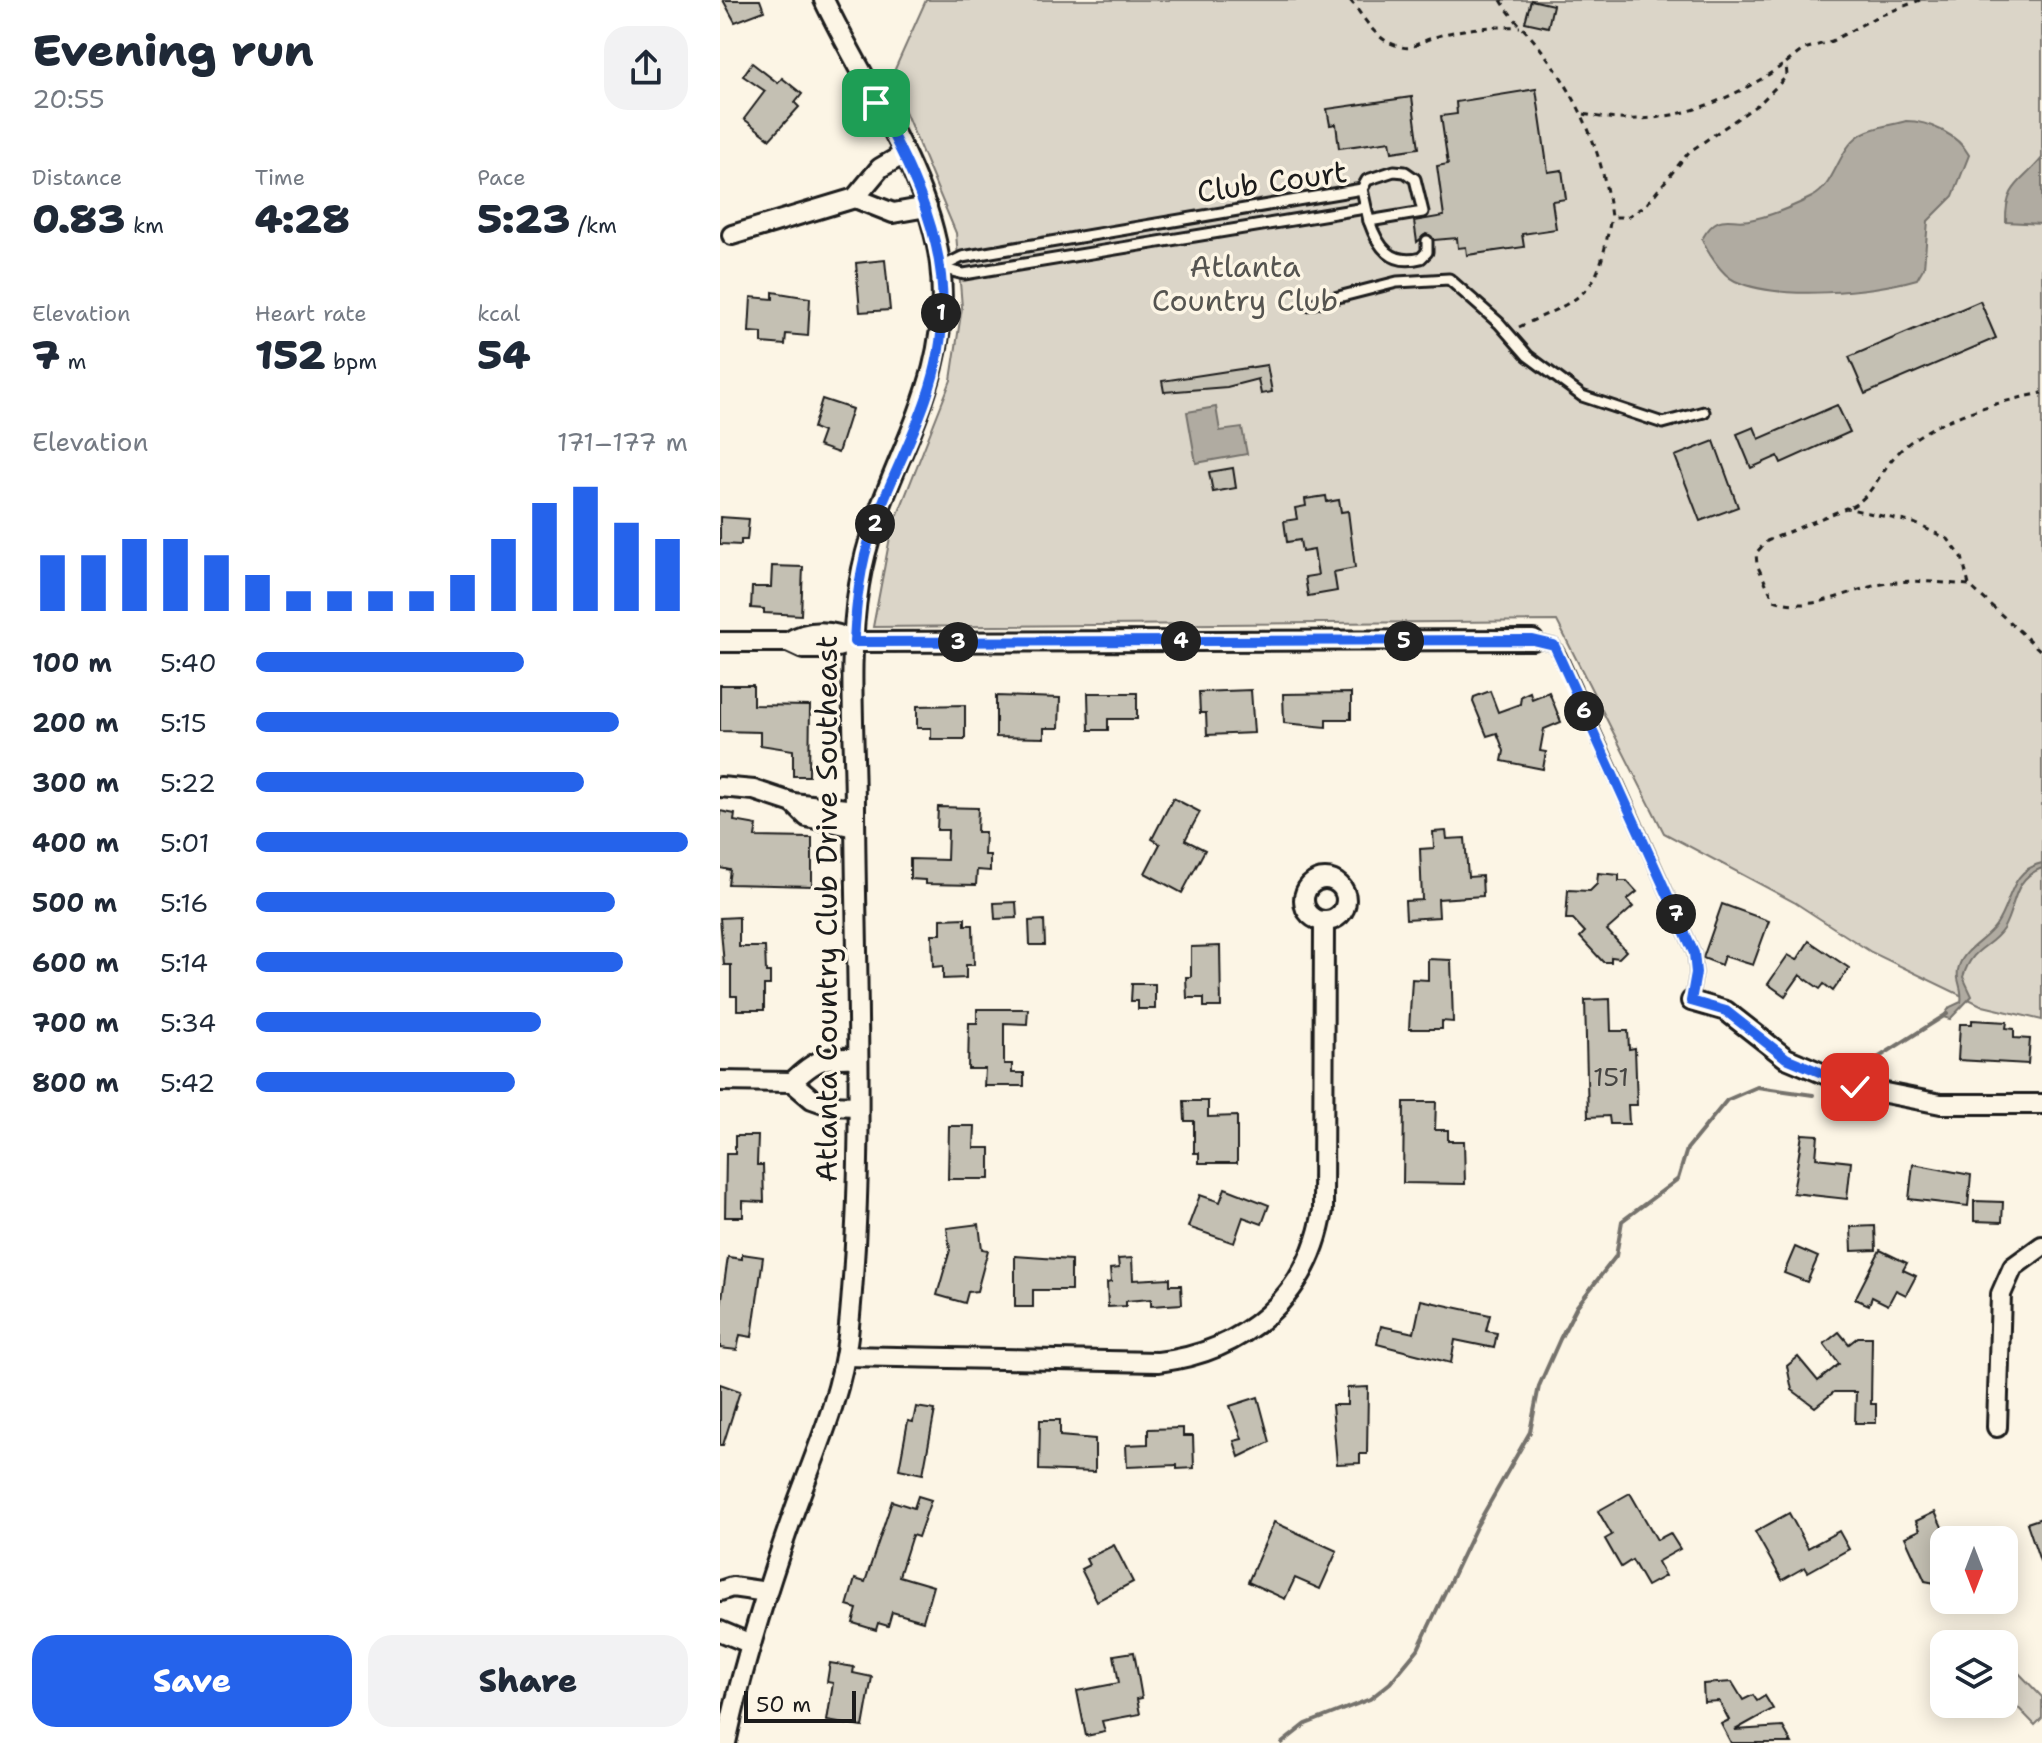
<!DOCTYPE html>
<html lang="en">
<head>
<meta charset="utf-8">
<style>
	:root { --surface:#fff; --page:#f2f2f3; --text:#1f2937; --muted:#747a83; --accent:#2563eb }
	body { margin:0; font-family:"Shantell Sans",sans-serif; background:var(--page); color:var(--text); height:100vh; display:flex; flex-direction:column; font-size:30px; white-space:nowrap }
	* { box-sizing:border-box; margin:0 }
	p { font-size:26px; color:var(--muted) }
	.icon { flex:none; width:44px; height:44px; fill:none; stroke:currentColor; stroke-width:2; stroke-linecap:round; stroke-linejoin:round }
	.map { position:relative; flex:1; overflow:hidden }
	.side { display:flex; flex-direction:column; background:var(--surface); width:720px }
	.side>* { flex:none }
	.needle { width:52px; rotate:180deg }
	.buttons { position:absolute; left:1210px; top:1526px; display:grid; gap:16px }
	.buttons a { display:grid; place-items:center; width:88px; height:88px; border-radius:16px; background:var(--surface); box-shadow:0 4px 20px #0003; font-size:40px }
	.scale { position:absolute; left:24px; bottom:20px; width:112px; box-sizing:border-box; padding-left:8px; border:4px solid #1c1c1c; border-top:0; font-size:22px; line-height:28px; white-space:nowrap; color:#1c1c1c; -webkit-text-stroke:6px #fcf5e5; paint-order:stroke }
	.pin { position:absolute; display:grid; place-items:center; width:68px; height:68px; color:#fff; margin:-34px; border-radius:16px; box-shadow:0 4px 12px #0006 }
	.km { position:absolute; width:40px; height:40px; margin:-20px; border-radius:50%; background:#222; color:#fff; font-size:22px; line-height:40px; text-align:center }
	.round { display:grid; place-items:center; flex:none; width:84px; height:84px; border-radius:24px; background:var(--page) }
	.headline { display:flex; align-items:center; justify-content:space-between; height:136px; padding:0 32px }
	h1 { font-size:44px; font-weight:800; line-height:60px }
	.stats { display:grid; grid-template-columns:repeat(3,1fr); gap:12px; height:136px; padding:8px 32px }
	.stats div { display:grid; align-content:center }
	.stats b { font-size:40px; font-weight:800 }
	.stats small { font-size:22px; font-weight:400 }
	.stats p { font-size:22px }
	.chart { height:224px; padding:16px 32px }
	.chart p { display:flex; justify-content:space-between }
	.chart svg { width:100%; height:144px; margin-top:8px; stroke:var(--accent); stroke-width:6 }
	.primary-button { display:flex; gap:16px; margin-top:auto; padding:16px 32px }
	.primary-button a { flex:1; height:92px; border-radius:24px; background:var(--accent); color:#fff; font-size:32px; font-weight:800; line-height:92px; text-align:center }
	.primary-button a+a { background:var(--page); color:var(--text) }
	ul { padding:0 32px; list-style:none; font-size:26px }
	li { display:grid; grid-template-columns:128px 96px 1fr; align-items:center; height:60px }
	li i { height:20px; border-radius:10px; background:var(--accent) }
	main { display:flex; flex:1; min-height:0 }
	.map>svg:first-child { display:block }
	.green { fill:#dbd5c8; stroke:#7c7872; stroke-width:2 }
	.water { fill:#b0aba1; stroke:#75726c; stroke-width:2 }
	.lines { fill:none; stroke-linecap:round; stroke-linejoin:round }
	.stream { stroke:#75726c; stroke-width:4 }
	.building { fill:#c4c0b3; stroke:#1c1c1c; stroke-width:2 }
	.service-casing { stroke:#1c1c1c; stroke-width:15 }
	.minor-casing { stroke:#1c1c1c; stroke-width:24 }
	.path { stroke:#1c1c1c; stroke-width:3; stroke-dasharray:6 6; stroke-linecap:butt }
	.service { stroke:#fcf5e5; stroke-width:9 }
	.minor { stroke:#fcf5e5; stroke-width:18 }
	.route-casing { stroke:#fff; stroke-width:16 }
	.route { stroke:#2563eb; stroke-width:10 }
	.labels { text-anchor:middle; stroke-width:7; stroke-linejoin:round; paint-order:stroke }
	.number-label { font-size:26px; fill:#464542 }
	.street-label { font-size:30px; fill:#1c1c1c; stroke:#fcf5e5 }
	.park-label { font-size:30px; fill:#555450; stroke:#fcf5e5 }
</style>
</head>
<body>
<main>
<section class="side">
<div class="headline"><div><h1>Evening run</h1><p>20:55</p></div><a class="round"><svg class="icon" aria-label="share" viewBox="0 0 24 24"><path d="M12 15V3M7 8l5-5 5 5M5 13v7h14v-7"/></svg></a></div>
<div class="stats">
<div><p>Distance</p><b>0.83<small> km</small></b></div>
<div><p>Time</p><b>4:28</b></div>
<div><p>Pace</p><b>5:23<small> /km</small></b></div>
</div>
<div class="stats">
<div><p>Elevation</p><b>7<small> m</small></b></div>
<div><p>Heart rate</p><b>152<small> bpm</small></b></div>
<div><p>kcal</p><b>54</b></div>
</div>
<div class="chart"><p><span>Elevation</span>171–177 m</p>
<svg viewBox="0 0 160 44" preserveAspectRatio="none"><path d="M5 44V27M15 44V27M25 44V22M35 44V22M45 44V27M55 44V33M65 44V38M75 44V38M85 44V38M95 44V38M105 44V33M115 44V22M125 44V11M135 44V6M145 44V17M155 44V22"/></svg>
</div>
<ul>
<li><b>100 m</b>5:40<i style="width:62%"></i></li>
<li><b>200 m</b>5:15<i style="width:84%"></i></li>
<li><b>300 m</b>5:22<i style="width:76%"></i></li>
<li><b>400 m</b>5:01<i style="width:100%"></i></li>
<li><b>500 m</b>5:16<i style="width:83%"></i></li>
<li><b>600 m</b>5:14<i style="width:85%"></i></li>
<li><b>700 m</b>5:34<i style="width:66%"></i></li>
<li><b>800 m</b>5:42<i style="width:60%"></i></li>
</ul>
<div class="primary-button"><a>Save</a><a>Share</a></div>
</section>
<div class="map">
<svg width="1322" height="1743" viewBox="0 0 1322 1743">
	<rect width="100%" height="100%" fill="#fcf5e5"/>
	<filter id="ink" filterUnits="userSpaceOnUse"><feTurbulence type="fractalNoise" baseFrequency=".0125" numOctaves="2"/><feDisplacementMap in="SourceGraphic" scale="16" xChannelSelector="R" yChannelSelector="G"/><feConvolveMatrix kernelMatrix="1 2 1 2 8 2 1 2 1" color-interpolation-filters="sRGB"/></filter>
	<g filter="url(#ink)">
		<g class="green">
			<path d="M206 0H1322V1020L1263 1006 1151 952 1074 902 944 833 837 621 153 627 171 532 231 380 242 307 236 233 171 78Z"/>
			<path d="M1295 1669 1322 1697V1718L1315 1725 1284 1693V1680Z"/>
		</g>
		<g class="water">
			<path d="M1186 121C1209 121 1238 135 1249 155L1233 196 1208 221 1204 267 1197 279C1151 292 1060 301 1015 281 1002 275 987 252 982 239 1000 208 1010 226 1034 219 1053 215 1074 206 1092 197 1116 185 1117 150 1140 135 1151 127 1173 125 1186 121Z"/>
			<path d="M1322 158V224L1286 222C1285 184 1302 183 1322 158Z"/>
			<path d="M496 407 500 431 522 428 527 454 476 463 467 412Z"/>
			<path d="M1322 863V868C1291 880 1297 905 1283 929 1270 949 1253 945 1243 977L1252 996 1230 1019 1223 1017 1230 1007 1241 1002C1244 988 1234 980 1239 966 1245 948 1266 940 1276 925 1292 902 1289 871 1322 863Z"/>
		</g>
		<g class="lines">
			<g class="stream">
				<path d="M1145 1066 1227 1014"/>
				<path d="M562 1743 586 1724 650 1699 670 1683 698 1649 756 1527 810 1432 819 1386 840 1339 857 1306 896 1256 902 1221 958 1179 967 1149 1007 1100 1037 1087 1093 1095"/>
			</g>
		</g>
		<g class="building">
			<path d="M3 0H40L44 11 15 22Z"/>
			<path d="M811 0 833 5 828 27 805 22Z"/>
			<path d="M32 63 58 83 62 78 82 94 75 103 79 107 50 139 24 119 45 91 23 76Z"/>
			<path d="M816 89 828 172 842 170 846 199 832 201 836 229 802 234 804 247 747 255 746 247 738 248 737 238 714 240 706 234 697 242 694 221 724 216 717 166 728 164 721 116 737 114 736 102Z"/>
			<path d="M692 97 699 148 672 152 670 141 619 148 616 124 610 125 607 109Z"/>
			<path d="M165 260 170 310 140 312 136 263Z"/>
			<path d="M53 292 90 298 88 336 66 334 65 345 42 343V333L29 332 31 297 53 299Z"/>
			<path d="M1260 301 1276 338 1145 394 1129 357Z"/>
			<path d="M547 365 552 392 541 394 538 379 507 387 444 392 442 381Z"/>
			<path d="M102 399 132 409 118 453 98 446 103 432 93 428Z"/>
			<path d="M1117 405 1130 432 1061 463 1058 456 1031 468 1017 434 1034 427 1039 439Z"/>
			<path d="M994 441 1018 507 980 521 955 456Z"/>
			<path d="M513 468 516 488 493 492 489 472Z"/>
			<path d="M606 496 607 502 619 500 621 512 628 511 635 568 614 572 617 591 588 596 585 577 598 575 594 550 582 552 580 540 567 542 564 521 577 519 575 508 586 506 585 499Z"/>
			<path d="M0 517 29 519 27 540H21V545L0 544Z"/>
			<path d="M52 566 83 567 81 615 44 613V609L31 608 32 587H51Z"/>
			<path d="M0 685H33V705L90 706 89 776H73V750L40 745V732L0 731Z"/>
			<path d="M531 690 534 733 487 735 486 713H480L479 692Z"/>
			<path d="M770 691 778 712 800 704 801 696 810 692 812 699 829 692 841 722 824 729 820 751 826 752 823 769 782 761 784 751 777 733 767 736 753 702 754 697Z"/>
			<path d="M368 693H417V719H388V730H369Z"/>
			<path d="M631 693V719H606V727L564 723 563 694Z"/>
			<path d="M276 696 340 698 339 728H324V738L276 737Z"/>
			<path d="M245 705V739H211V728H197V706Z"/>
			<path d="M453 798 480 812 465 840 485 850 462 893 425 873 440 844 432 839Z"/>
			<path d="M218 807 258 808 257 832H265L264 855H270V871L257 870 256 885 205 884V880L190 879V859L227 860 228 830H217Z"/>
			<path d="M0 811 15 814 14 821 37 825 35 837 92 838V886L8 884 10 870 0 868Z"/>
			<path d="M726 831 727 839 745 838 748 877 762 876 763 896 718 899 719 917 686 919 685 901 702 900 700 849 714 848 713 832Z"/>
			<path d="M878 873 899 875V881H907L917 892 907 900 913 907 887 930 906 951 899 958 891 957V962H883L860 937 865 932 853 919H846L848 890 870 891 877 884Z"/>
			<path d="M296 902 297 918 275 919 274 903Z"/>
			<path d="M1002 904 1049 921 1033 965 1004 956 1001 965 983 958Z"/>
			<path d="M19 917V947H45L46 972H50V985H44V1010H17V996H11V965H4L0 918Z"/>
			<path d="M245 918V925H253L254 965H246V978L223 979V966L213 967 212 934H221V919Z"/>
			<path d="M324 920 325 945H310L309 921Z"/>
			<path d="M1089 941 1129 968 1113 991 1104 984 1100 989 1080 975 1065 996 1048 984 1068 955 1077 960Z"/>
			<path d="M500 946 501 1007H484V998H467L466 977H471V947Z"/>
			<path d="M708 959 731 960 733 1022 722 1021V1029H689L692 979 708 980Z"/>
			<path d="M412 984H435V1009H418V1001H411Z"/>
			<path d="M890 999 891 1031H908L909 1049 915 1048 917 1105H908L909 1124H890L889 1116 868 1117 865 1000Z"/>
			<path d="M257 1009H308L307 1024 284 1023V1064H292V1073H304V1086H264L265 1069H248L249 1023H257Z"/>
			<path d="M1252 1020 1287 1022 1286 1028 1294 1029V1038L1310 1039 1308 1064 1238 1060 1240 1024H1252Z"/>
			<path d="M464 1101H488V1117L517 1116V1163H479V1153H474V1121H465Z"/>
			<path d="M684 1102H716L715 1130H728V1141H744L745 1184 683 1183Z"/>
			<path d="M229 1126H255L254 1148H270V1179H228Z"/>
			<path d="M1082 1134 1098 1135 1096 1158 1131 1162 1127 1199 1073 1193Z"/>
			<path d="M15 1136H38L37 1165H43L44 1202 23 1201V1217H5L6 1154H15Z"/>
			<path d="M1193 1164 1251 1175 1248 1206 1189 1199Z"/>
			<path d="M505 1188 549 1205 542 1224 523 1217 514 1243 468 1227 480 1195 500 1202Z"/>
			<path d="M1254 1201 1283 1202 1282 1222 1254 1221Z"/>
			<path d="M259 1224 262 1249 268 1250 257 1291 248 1292 245 1303 217 1295 230 1250 227 1228Z"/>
			<path d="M1155 1226 1156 1250 1132 1251 1131 1227Z"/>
			<path d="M1075 1247 1098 1257 1087 1282 1064 1273Z"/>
			<path d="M1160 1250 1187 1263 1183 1270 1196 1276 1186 1295 1176 1290 1168 1305 1152 1297 1149 1305 1135 1299Z"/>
			<path d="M22 1254 43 1257 32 1337 20 1335 17 1350 0 1348V1312L8 1257 22 1259Z"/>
			<path d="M295 1256 351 1260V1290H313V1307H295Z"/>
			<path d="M412 1258 413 1280 450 1278V1285H461L462 1304 431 1306V1299L406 1301V1306L388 1307 387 1283 391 1282 390 1269 399 1268 398 1259Z"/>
			<path d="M701 1300 770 1315 766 1331 777 1333 774 1348 735 1340 731 1363 657 1344 661 1326 694 1333Z"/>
			<path d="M1119 1332 1129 1344 1138 1337H1152L1151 1404H1156V1423H1135L1136 1392H1114L1095 1407 1072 1390 1067 1366 1078 1357 1098 1381 1119 1364 1104 1344Z"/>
			<path d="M0 1384 20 1391 3 1445H0Z"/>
			<path d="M648 1387 647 1454H640V1463L617 1464 612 1405H627V1388Z"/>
			<path d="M538 1397 550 1442 519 1457 514 1441 522 1439 510 1406Z"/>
			<path d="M196 1407 215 1410 203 1474 179 1469 188 1421 193 1422Z"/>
			<path d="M320 1420H340V1436L375 1439V1472L319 1470Z"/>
			<path d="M463 1428V1436H473L474 1468 457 1469V1465L407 1467 406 1445 428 1444V1429Z"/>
			<path d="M910 1493 937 1540 950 1533 960 1549 937 1562 945 1576 927 1586 912 1560 901 1567 885 1539 892 1535 878 1511Z"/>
			<path d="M198 1496 211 1500 198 1537 192 1535 179 1576 213 1586 203 1621 172 1612 168 1626 158 1623 156 1630 133 1623 137 1609 127 1606 135 1579 145 1582 172 1501 194 1508Z"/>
			<path d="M1215 1512 1228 1540H1224V1577L1220 1584 1205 1581 1185 1537 1200 1530 1196 1521Z"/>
			<path d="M1069 1513 1088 1548 1119 1531 1129 1549 1088 1572 1085 1567 1062 1580 1035 1532Z"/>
			<path d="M1322 1518V1560L1320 1561 1307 1523Z"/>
			<path d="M554 1522 617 1551 600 1589 575 1578 565 1599 528 1582Z"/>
			<path d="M394 1545 413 1582 377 1601 361 1569 369 1565 366 1559Z"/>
			<path d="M414 1652 422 1698 417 1699 420 1714 382 1721 385 1732 366 1736 357 1691 399 1683 394 1655Z"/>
			<path d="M110 1663 134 1667 133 1673 152 1677 143 1727 107 1721 113 1683 107 1682Z"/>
			<path d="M1012 1682 1023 1700 1033 1695 1037 1701 1045 1696 1053 1709 1015 1730 1063 1727 1072 1743H1011L1001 1724 1009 1720 999 1701 984 1702 983 1684Z"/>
		</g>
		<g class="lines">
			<g class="service-casing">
				<g id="service">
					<path d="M674 171 685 172 695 179 703 212 649 221 642 189 647 180Z"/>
					<path d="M649 221C658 247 671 266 701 258L707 252V241"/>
					<path d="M220 268 244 274 645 208"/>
					<path d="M220 268 242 257 642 189"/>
					<path d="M587 305 677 282 729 279 779 323 808 356 862 396 943 423 984 412"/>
					<path d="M813 640 834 645 840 655 974 953 976 973 971 1001"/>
				</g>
			</g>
			<g class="minor-casing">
				<g id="minor">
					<path d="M135 198 173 213 207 207"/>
					<path d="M12 235 135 198 160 168 184 154"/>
					<path d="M0 642H68L83 649H110L134 642 813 640"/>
					<path d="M68 642C88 629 113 629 134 642"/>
					<path d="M0 787 34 790 73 803 135 810"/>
					<path d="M73 803 87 817 135 827"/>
					<circle cx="605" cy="900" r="21"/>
					<path d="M971 1001 1006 1011 1066 1058 1135 1087 1221 1104H1322"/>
					<path d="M0 1081 72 1082 92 1099 109 1105 137 1106"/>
					<path d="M72 1082C96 1059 103 1057 136 1058"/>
					<path d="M125 1356 438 1362C524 1352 589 1297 603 1210L604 922"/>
					<path d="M1277 1427 1281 1294 1293 1267 1322 1246"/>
					<path d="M0 1591 12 1587 47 1592"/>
					<path d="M0 1631 31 1644"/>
					<path d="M6 1743C23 1663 48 1585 75 1509 95 1454 122 1394 128 1336 146 1163 136 985 135 811 135 737 127 658 139 585 158 468 235 392 220 264 209 173 143 83 104 0"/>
				</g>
			</g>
			<g class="path">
				<path d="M630 0C641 13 652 34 668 42 673 44 685 50 692 47 725 29 762 26 800 27"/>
				<path d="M781 0C792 19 807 31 820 48 860 99 883 153 891 217H907L926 205 969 152 1040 103 1067 76 1066 63 1084 49 1112 41 1154 18 1200 0"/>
				<path d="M864 114C937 131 1006 105 1066 63"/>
				<path d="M799 327C869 294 877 297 891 217"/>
				<path d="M1131 507C1154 495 1160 470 1179 452 1210 419 1278 402 1322 393"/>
				<path d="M1249 585C1222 583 1197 579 1169 583 1130 588 1094 614 1054 600L1037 565 1036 553 1047 541 1126 508 1194 523 1228 539 1242 557 1249 585 1322 652"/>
			</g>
			<use href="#service" class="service"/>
			<use href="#minor" class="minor"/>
		</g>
	</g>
	<g class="lines" filter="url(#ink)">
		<g class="route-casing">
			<path id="route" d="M156 103C209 201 246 286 206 399 191 443 168 484 153 528 140 565 136 603 134 642L813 640 834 645 974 953 976 973 971 1001 1006 1011 1066 1058 1135 1087"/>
		</g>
		<use href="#route" class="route"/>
	</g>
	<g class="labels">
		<g class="number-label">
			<text x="891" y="1086">151</text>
		</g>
		<g class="street-label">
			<text transform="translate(552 182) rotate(-8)" y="10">Club Court</text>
			<text transform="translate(107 909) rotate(-90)" y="10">Atlanta Country Club Drive Southeast</text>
		</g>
		<g class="park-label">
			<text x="525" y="277">Atlanta<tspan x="525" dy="34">Country Club</tspan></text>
		</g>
	</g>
</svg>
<div class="buttons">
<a><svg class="needle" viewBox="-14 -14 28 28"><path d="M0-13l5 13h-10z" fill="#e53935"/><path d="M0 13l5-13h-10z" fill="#747a83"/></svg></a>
<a><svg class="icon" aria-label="layers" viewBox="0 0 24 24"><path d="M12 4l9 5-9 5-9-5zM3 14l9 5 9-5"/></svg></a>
</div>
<div class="scale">50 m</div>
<div class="pin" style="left:156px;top:103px;background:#1e9e55"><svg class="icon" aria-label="arrive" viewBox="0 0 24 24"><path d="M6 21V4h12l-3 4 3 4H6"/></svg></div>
<div class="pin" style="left:1135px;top:1087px;background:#d93025"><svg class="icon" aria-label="check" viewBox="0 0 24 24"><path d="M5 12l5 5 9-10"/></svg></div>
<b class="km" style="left:221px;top:313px">1</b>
<b class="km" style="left:155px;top:524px">2</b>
<b class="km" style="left:238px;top:642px">3</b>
<b class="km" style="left:461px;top:641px">4</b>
<b class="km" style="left:684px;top:641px">5</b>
<b class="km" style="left:864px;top:711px">6</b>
<b class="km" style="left:956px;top:914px">7</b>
</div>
</main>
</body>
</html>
